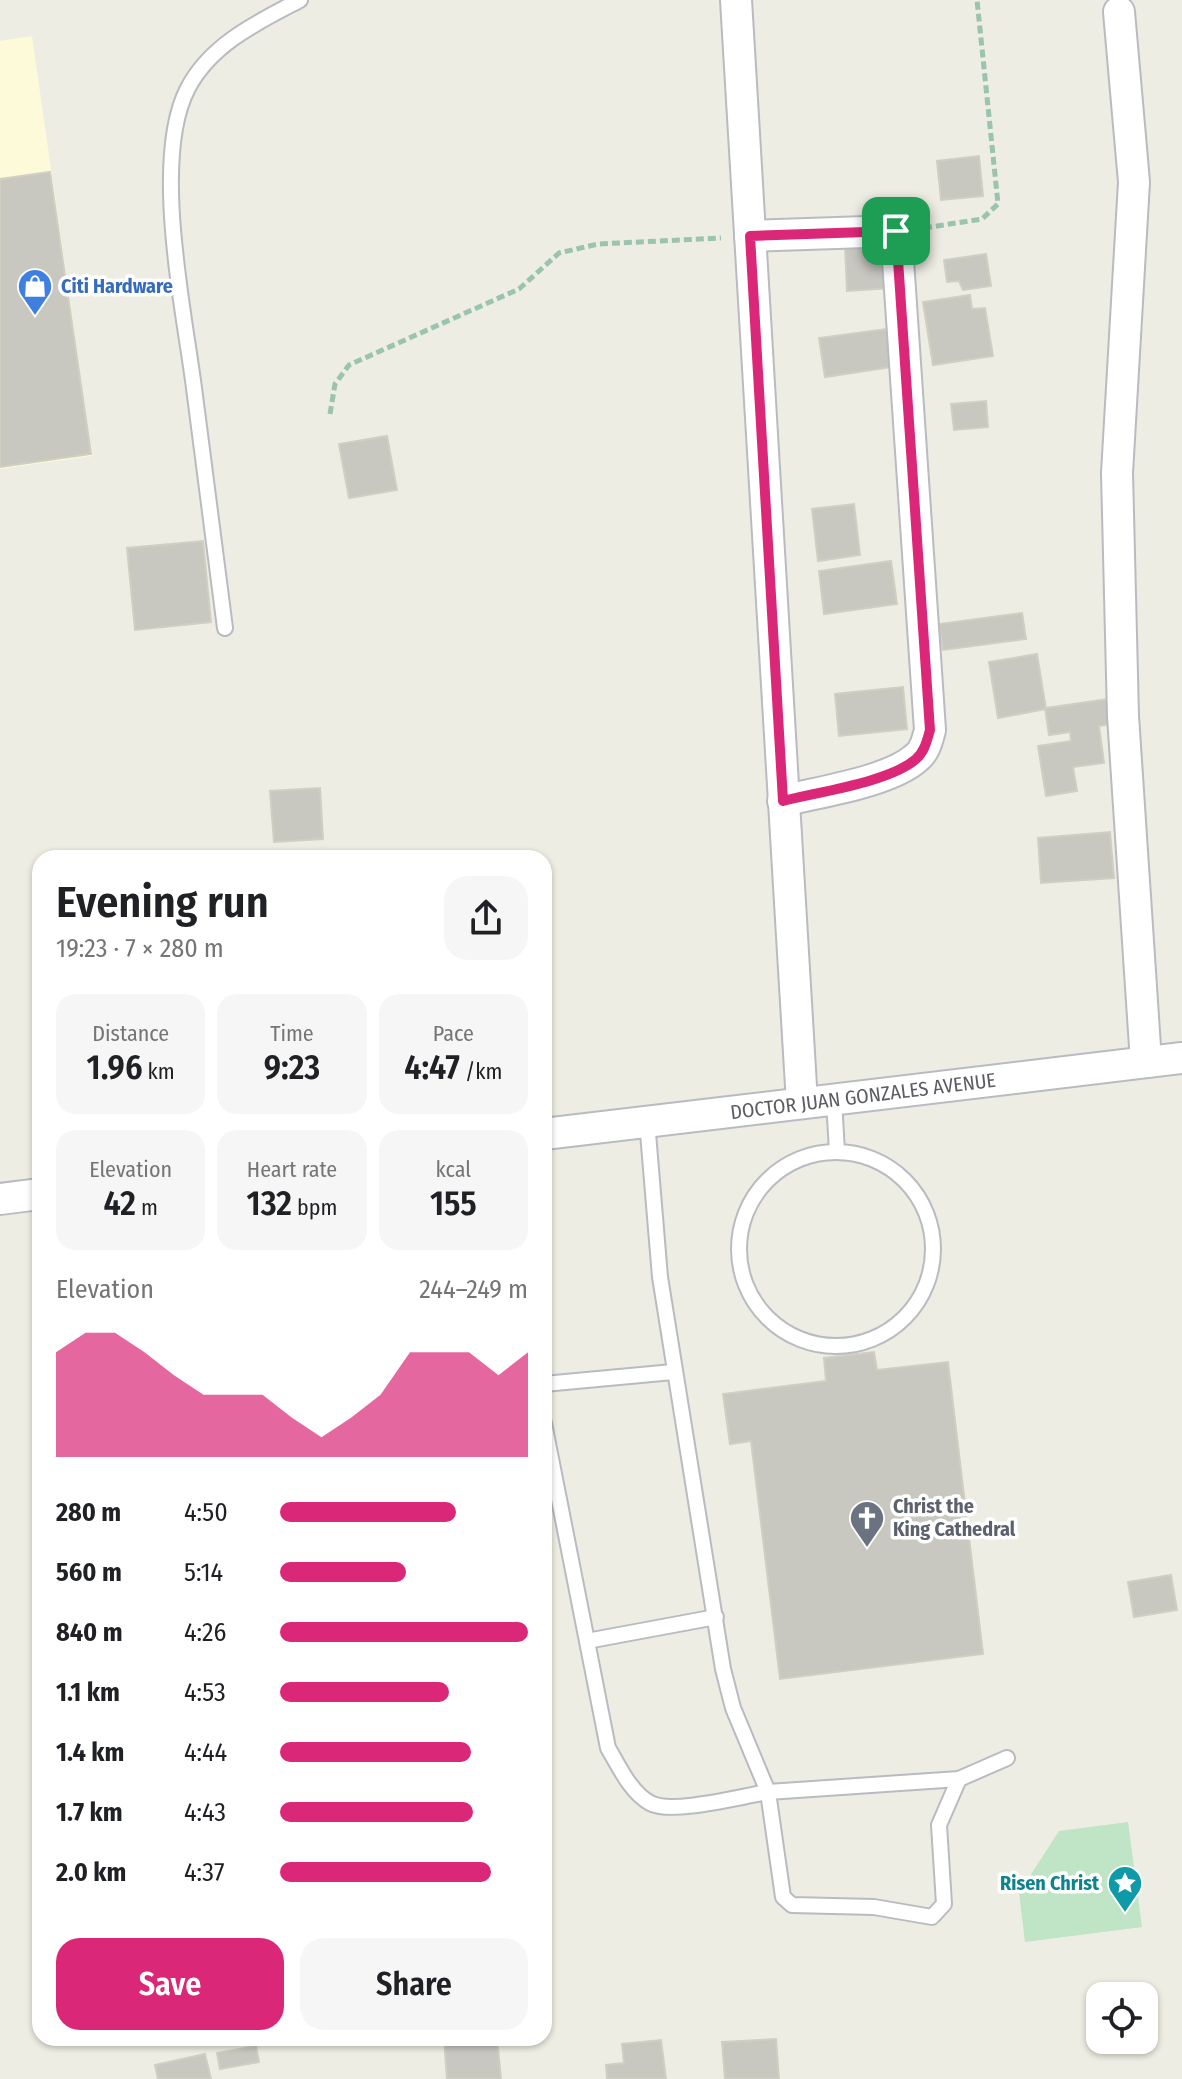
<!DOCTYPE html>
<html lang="en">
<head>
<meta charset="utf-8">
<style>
	:root { --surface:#fff; --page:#f6f6f6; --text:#202124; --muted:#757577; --accent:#db2777 }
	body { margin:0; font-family:"Fira Sans Condensed",sans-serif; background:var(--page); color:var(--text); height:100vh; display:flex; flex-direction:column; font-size:30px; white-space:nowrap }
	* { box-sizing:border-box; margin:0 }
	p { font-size:26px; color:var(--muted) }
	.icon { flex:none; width:44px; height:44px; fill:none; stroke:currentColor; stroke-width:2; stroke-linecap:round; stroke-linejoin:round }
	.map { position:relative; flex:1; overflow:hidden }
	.side { position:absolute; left:32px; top:850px; width:520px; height:1196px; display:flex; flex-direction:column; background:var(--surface); border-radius:24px; box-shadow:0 2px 6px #0004 }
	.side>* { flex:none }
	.tools { position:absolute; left:1086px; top:1982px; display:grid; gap:16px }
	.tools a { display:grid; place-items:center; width:72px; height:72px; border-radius:16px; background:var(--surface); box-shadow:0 2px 6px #0004; font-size:40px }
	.pin { position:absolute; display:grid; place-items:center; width:68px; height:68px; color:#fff; margin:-34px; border-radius:16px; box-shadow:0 4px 12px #0006 }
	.round { display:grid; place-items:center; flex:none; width:84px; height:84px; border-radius:24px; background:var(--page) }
	.summary { display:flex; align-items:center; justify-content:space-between; height:136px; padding:0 24px }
	h1 { font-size:44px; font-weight:600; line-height:60px }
	.figures { display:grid; grid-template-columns:repeat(3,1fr); gap:12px; height:136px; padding:8px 24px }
	.figures div { display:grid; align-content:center; border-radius:20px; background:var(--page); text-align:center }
	.figures b { font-size:34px; font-weight:600 }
	.figures small { font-size:22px; font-weight:400 }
	.figures p { font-size:22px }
	.chart { height:224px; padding:16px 24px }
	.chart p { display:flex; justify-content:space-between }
	.chart svg { width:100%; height:144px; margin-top:8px; fill:var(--accent); opacity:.7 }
	.button { display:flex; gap:16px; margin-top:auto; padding:16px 24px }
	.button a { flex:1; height:92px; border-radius:24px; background:var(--accent); color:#fff; font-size:32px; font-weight:600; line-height:92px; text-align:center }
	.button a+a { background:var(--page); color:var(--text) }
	ul { padding:0 24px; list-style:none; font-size:26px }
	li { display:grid; grid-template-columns:128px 96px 1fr; align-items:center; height:60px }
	li i { height:20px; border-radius:10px; background:var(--accent) }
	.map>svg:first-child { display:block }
	.commercial { fill:#fcfad9 }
	.green { fill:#c0e4c6 }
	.building { fill:#c8c7c0; stroke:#d1cfc2; stroke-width:2 }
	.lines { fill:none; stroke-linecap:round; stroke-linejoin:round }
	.service-casing { stroke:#babbc1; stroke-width:18 }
	.minor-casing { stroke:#babbc1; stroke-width:34 }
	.path { stroke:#9ac4ad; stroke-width:5; stroke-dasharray:8 4; stroke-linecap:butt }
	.service { stroke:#fff; stroke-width:14 }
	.minor { stroke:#fff; stroke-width:30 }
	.route-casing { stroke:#fff; stroke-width:16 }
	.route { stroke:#db2777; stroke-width:10 }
	.labels { text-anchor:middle; stroke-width:7; stroke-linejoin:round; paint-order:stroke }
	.shop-label { font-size:20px; font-weight:bold; fill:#366cbe; stroke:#fff; text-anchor:start }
	.street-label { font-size:20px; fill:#5b5d63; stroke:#fff }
	.worship-label { font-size:20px; font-weight:bold; fill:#5b616d; stroke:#fff; text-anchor:start }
	.culture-label { font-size:20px; font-weight:bold; fill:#0d838f; stroke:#fff; text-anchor:end }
</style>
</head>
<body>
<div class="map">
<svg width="1182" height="2079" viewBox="0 0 1182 2079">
	<rect width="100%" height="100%" fill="#edede3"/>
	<path class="commercial" d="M32 36 92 456 0 469V41Z"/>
	<path class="green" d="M1128 1822 1142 1927 1025 1942 1019 1893 1059 1831Z"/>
	<g class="building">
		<path d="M979 156 983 196 941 200 937 161Z"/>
		<path d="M50 172 91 454 0 467V179Z"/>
		<path d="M888 243 891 288 847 291 845 246Z"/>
		<path d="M986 254 991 286 963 290 959 281 947 282 944 260Z"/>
		<path d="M970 295 972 309 985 308 993 356 933 365 923 302Z"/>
		<path d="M886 329 892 367 825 377 819 338Z"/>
		<path d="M986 401 988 427 954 430 951 404Z"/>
		<path d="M387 436 397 490 349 498 339 444Z"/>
		<path d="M854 504 860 555 818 561 812 509Z"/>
		<path d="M203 541 211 622 135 630 127 548Z"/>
		<path d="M891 561 897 604 824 614 819 571Z"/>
		<path d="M1022 613 1026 639 943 650 939 624Z"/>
		<path d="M1037 654 1046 709 998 718 989 662Z"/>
		<path d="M903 687 907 729 839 736 835 694Z"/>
		<path d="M1109 699 1113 724 1099 726 1104 763 1073 767 1077 791 1046 796 1038 746 1071 741 1070 732 1049 735 1045 708Z"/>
		<path d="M320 788 323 839 274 842 270 791Z"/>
		<path d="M1110 832 1114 878 1041 883 1038 838Z"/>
		<path d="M874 1352 877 1370 948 1362 983 1654 780 1679 751 1441 730 1444 723 1394 826 1381 824 1358Z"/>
		<path d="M1171 1575 1177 1610 1134 1617 1128 1582Z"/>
		<path d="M444 2038H497L501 2079H447Z"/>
		<path d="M776 2039 779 2079H725L722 2042Z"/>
		<path d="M661 2040 666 2079H607L606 2065 624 2063 622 2044Z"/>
		<path d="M256 2046 259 2062 220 2069 217 2053Z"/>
		<path d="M205 2054 211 2079H158L155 2065Z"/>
	</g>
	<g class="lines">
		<g class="service-casing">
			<g id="service">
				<path d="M225 628C214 548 204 468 194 388 184 310 151 158 188 88 211 44 258 22 300 0"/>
				<path d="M834 1100 837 1152"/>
				<path d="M647 1121 660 1277 723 1669 733 1708 768 1792 959 1779"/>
				<circle cx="836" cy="1249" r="97"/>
				<path d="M544 1384 673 1372"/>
				<path d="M544 1423 608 1748C619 1766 630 1792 650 1803 672 1815 742 1796 768 1792L783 1897 792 1905 874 1907 932 1917 944 1904 939 1825 959 1779 1007 1758"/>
				<path d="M587 1641 716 1617"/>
			</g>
		</g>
		<g class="minor-casing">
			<g id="minor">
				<path d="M736 0 802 1103"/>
				<path d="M1119 12 1134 182 1117 473 1123 716 1146 1062"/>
				<path d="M750 236 896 231 930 730C927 741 925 751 916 758 889 782 818 792 783 801"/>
				<path d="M544 1134 1182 1058"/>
				<path d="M0 1199 40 1194"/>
			</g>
		</g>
		<g class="path">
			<path d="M924 228 982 219 998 204 977 0"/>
			<path d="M330 414 335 384 349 365 519 289 559 253 598 244 721 238"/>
		</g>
		<use href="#service" class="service"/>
		<use href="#minor" class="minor"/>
	</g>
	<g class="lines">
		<g class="route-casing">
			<path id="route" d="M896 231 930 730C927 740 925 751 916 759 890 782 818 792 783 801L750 236Z"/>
		</g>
		<use href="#route" class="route"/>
	</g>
	<defs>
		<g id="shop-pin" transform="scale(1.8)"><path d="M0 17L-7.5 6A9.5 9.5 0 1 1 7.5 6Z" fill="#3f7fe0" stroke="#fff"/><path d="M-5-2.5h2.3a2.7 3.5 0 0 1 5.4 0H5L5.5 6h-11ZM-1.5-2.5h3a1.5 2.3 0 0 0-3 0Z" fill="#fff"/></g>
		<g id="church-pin" transform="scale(1.8)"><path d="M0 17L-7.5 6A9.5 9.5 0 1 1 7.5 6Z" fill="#6b7280" stroke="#fff"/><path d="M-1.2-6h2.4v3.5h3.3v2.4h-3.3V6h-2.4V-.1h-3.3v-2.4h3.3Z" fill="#fff"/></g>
		<g id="sight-pin" transform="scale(1.8)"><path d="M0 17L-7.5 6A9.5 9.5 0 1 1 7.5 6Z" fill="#0f9aa8" stroke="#fff"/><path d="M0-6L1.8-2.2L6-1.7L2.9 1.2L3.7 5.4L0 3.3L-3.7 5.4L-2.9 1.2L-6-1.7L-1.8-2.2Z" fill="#fff"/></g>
	</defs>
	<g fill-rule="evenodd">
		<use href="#shop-pin" x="35" y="286"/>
		<use href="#church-pin" x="867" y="1518"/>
		<use href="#sight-pin" x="1125" y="1883"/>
	</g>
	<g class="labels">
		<g class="shop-label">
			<text x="61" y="293">Citi Hardware</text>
		</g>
		<g class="street-label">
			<text transform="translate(863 1096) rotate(-7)" y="7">DOCTOR JUAN GONZALES AVENUE</text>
		</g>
		<g class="worship-label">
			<text x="893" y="1513">Christ the<tspan x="893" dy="23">King Cathedral</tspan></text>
		</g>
		<g class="culture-label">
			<text x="1099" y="1890">Risen Christ</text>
		</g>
	</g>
</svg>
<div class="tools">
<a><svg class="icon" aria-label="locate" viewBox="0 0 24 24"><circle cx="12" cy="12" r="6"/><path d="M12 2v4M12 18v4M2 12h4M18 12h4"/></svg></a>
</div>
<div class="pin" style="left:896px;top:231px;background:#1e9e55"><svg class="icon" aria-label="arrive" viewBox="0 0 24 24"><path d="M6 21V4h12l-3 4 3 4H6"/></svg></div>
<section class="side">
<div class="summary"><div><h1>Evening run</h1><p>19:23 · 7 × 280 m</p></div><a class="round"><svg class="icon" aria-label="share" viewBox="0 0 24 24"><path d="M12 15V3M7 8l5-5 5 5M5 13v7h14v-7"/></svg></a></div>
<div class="figures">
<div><p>Distance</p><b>1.96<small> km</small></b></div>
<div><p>Time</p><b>9:23</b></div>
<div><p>Pace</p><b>4:47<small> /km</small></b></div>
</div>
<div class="figures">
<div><p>Elevation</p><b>42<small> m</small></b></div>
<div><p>Heart rate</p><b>132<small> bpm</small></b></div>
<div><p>kcal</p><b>155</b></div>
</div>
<div class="chart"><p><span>Elevation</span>244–249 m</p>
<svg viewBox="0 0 160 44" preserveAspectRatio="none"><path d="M0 44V12L10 6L20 6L30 12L40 19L50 25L60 25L70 25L80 32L90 38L100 32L110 25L120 12L130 12L140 12L150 19L160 12V44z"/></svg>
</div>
<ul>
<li><b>280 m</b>4:50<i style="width:71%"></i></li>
<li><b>560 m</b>5:14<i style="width:51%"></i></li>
<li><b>840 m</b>4:26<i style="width:100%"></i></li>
<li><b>1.1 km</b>4:53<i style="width:68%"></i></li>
<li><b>1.4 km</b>4:44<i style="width:77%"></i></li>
<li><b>1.7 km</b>4:43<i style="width:78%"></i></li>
<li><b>2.0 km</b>4:37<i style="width:85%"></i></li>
</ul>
<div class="button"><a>Save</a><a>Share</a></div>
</section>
</div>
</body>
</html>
